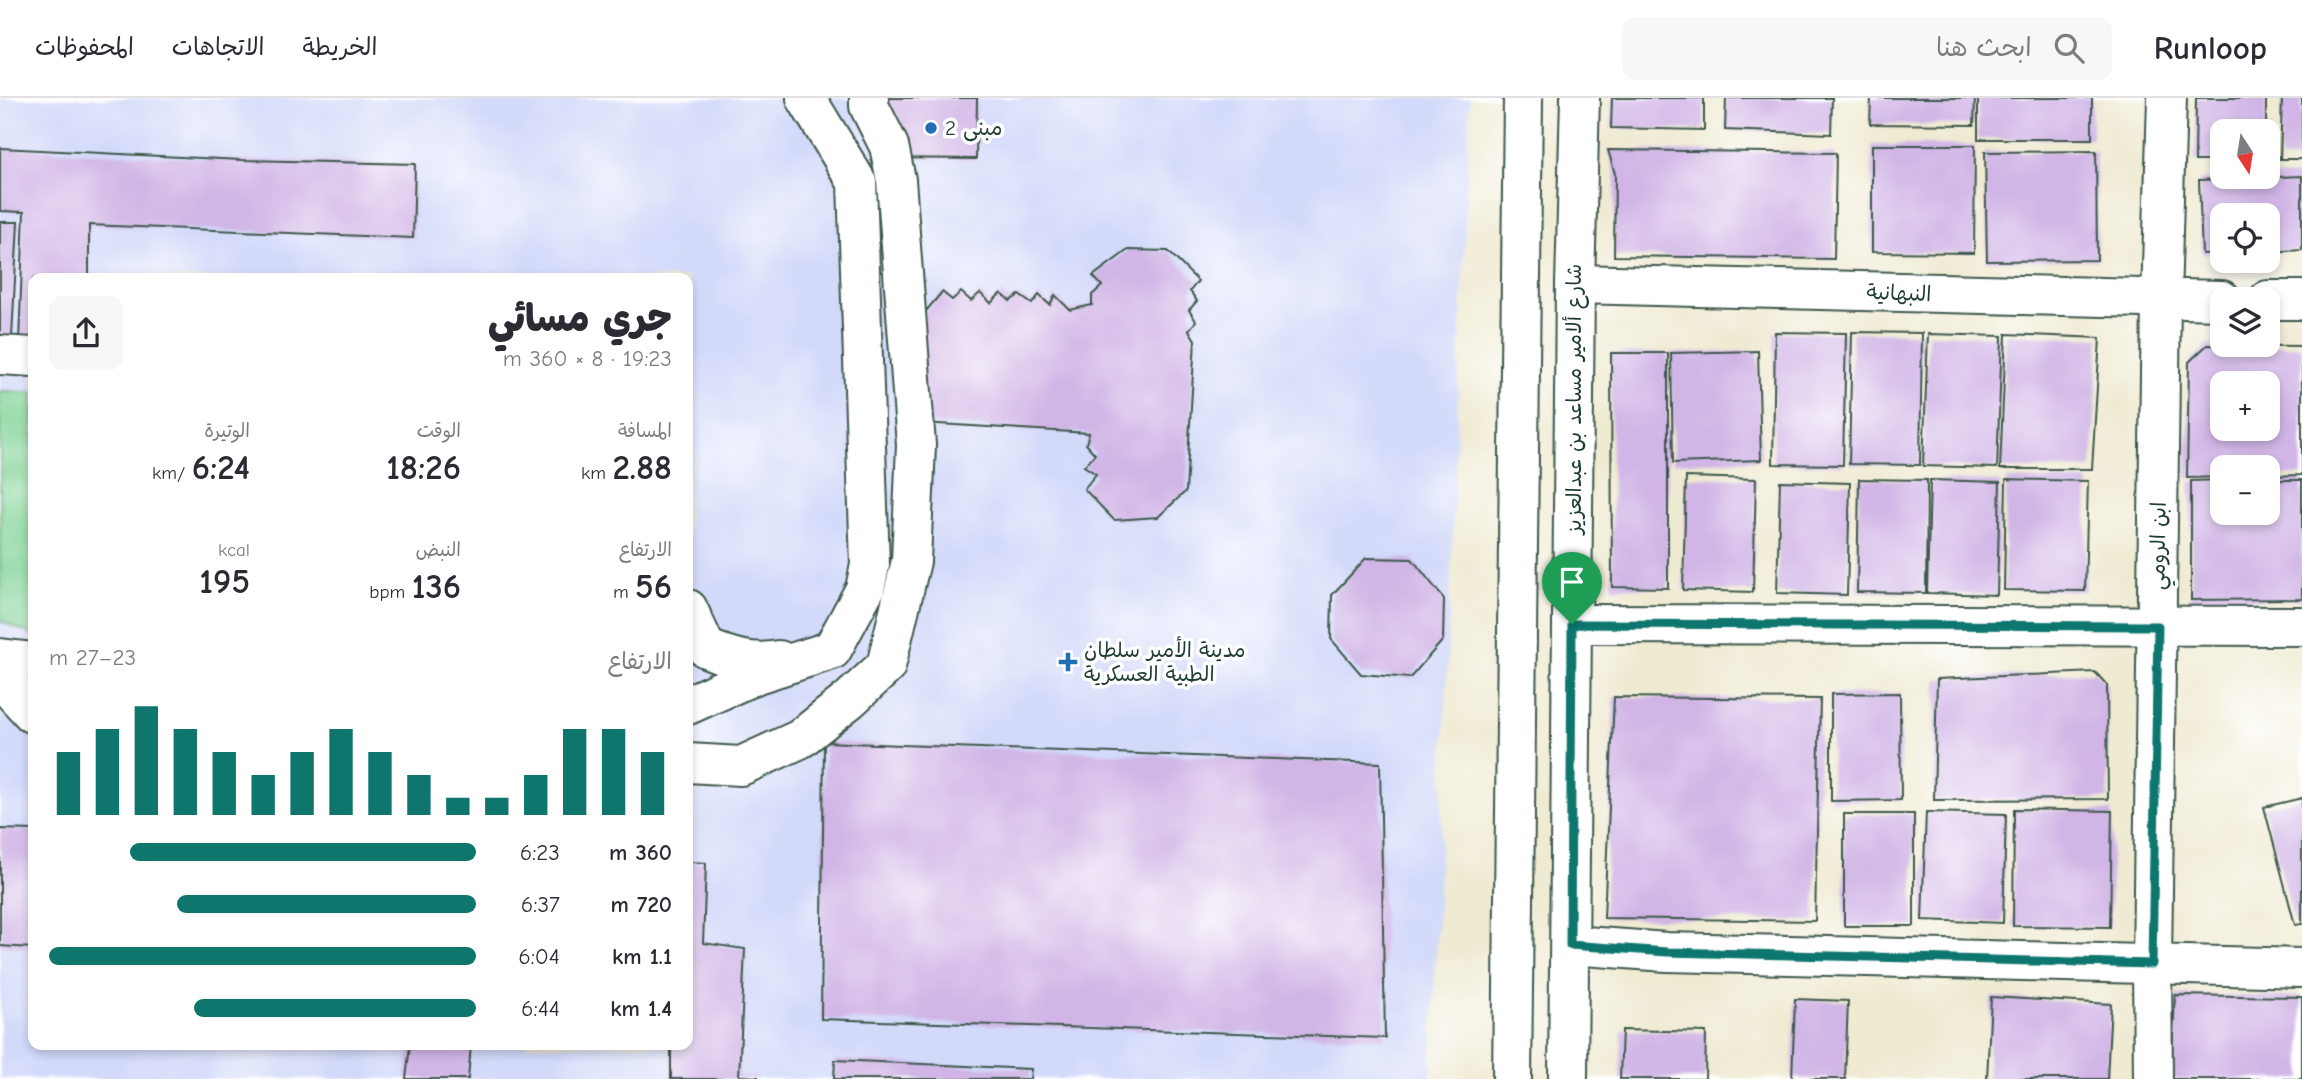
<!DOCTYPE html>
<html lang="ar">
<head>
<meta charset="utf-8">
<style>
	:root { --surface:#fff; --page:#f7f7f7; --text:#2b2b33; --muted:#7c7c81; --line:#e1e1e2; --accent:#0f766e }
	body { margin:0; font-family:"Comic Neue","Playpen Sans Arabic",sans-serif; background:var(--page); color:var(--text); direction:rtl; height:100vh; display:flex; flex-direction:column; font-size:26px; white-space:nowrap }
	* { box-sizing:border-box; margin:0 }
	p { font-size:23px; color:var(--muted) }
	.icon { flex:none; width:38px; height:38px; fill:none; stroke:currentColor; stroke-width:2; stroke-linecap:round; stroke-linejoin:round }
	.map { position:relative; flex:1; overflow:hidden; direction:ltr }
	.side { position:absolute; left:28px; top:175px; width:665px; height:777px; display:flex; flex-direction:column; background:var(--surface); border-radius:14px; box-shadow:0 4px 10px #0003; direction:rtl }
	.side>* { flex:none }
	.needle { width:46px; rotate:168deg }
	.controls { position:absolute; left:2210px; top:21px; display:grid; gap:14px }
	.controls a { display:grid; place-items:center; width:70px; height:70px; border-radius:14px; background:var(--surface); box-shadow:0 4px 10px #0003; font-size:35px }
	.pin { position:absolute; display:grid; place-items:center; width:60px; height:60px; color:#fff; margin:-72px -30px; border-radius:50% 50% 50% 0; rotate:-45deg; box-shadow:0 0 7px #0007 }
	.pin .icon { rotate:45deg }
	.round { display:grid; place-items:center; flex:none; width:74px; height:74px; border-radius:14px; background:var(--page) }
	.summary { display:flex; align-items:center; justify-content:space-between; height:119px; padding:0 21px }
	h1 { font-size:38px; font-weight:800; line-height:52px }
	.stats { display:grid; grid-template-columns:repeat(3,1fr); gap:10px; height:119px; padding:7px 21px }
	.stats div { display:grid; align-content:center }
	.stats b { font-size:35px; font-weight:800 }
	.stats small { font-size:19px; font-weight:400 }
	.stats p { font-size:19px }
	.chart { height:196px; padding:14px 21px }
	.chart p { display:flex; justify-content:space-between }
	.chart svg { width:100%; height:126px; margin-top:7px; stroke:var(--accent); stroke-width:6 }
	ul { padding:0 21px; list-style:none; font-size:23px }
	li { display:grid; grid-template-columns:112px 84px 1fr; align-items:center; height:52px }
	li i { height:18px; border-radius:9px; background:var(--accent) }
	header { display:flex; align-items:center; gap:42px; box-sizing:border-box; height:98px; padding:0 35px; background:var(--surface); border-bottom:2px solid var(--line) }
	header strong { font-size:33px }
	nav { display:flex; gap:38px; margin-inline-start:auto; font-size:24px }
	.search { width:490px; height:63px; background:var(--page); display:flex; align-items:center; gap:18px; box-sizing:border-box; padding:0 24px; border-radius:14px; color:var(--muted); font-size:26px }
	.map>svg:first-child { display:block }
	.built { fill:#d2d9f9; fill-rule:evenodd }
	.green { fill:#80d294; stroke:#508864; stroke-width:2 }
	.building { fill:#d0b5e6; fill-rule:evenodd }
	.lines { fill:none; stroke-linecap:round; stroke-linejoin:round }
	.minor-casing { stroke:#3e574c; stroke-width:42 }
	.minor { stroke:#fff; stroke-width:38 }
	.route-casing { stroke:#fff; stroke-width:14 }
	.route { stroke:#0f766e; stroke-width:9 }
	.poi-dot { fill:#1f6fb2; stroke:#fff; stroke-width:2.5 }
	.labels { text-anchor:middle; stroke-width:7; stroke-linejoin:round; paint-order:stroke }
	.poi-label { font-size:21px; fill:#1f3d34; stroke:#fff; text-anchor:start }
	.street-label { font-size:21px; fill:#1f3d34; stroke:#fff }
</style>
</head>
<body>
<header>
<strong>Runloop</strong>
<div class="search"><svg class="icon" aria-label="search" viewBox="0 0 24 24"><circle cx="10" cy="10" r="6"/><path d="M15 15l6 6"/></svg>ابحث هنا</div>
<nav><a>الخريطة</a><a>الاتجاهات</a><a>المحفوظات</a></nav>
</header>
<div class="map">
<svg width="2302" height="981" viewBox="0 0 2302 981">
	<rect width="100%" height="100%" fill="#fff"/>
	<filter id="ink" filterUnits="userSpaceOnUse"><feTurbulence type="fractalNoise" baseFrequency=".0143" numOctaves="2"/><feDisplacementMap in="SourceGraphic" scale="14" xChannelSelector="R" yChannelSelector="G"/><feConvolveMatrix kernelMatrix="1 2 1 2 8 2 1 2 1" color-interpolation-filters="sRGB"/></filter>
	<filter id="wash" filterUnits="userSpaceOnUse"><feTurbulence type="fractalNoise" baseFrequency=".00686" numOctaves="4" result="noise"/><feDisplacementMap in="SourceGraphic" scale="28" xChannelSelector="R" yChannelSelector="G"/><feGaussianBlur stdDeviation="1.57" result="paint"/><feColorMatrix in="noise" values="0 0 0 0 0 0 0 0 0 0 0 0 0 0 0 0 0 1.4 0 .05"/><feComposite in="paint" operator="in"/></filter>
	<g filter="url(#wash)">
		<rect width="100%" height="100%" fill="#efead2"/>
		<path class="built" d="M0 0H1470L1431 981H0ZM33 180H688V947H33Z"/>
		<path class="green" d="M0 293 33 294V537L0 523Z"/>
		<g id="blocks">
			<g class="building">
				<path d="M886 0H977L976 61 886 60Z"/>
				<path d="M1612 0H1704V32L1611 30Z"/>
				<path d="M1726 0H1832L1831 36 1725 32Z"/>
				<path d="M1871 0H1975L1974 27 1870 26Z"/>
				<rect x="1978" y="0" width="114" height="41"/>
				<path d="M2196 0H2266V33H2222V63H2195Z"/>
				<path d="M2282 0H2302V61H2280Z"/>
				<path d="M1872 47H1975L1974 155 1872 154Z"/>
				<path d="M0 50 241 62 415 66 413 140 89 127V180H33V245H19L24 114 0 113Z"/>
				<path d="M1608 52 1836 55 1834 161 1614 158 1615 76Z"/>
				<path d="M2096 53 2097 162 1987 163 1985 54Z"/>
				<path d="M2302 78V152L2268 154V117H2222V155L2202 156 2199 82Z"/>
				<path d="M0 124H18L12 239H0Z"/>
				<path d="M1128 152 1168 153 1198 183 1190 193 1197 203 1189 212 1196 223 1189 232 1195 242 1186 393 1158 419 1114 422 1084 391 1096 376 1084 368 1095 356 1086 346 1089 335 922 325 920 220 942 194 952 202 961 194 971 203 980 195 991 205 1001 195 1010 203 1019 197 1032 206 1039 197 1050 207 1055 197 1070 212 1092 207V197L1102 188 1093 178Z"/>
				<path d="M1775 234 1846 235 1843 367 1773 366Z"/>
				<path d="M1852 234 1922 235 1920 367 1849 366Z"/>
				<path d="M1928 236 2002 238 1997 370 1923 368Z"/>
				<path d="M2006 236 2100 240 2092 371H2000Z"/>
				<path d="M2207 247 2302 248V377L2268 378V369H2222V379L2187 380 2189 264ZM2222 285H2268V331H2222Z"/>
				<path d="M1758 253 1761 362 1673 365 1671 255Z"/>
				<path d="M1611 255H1668V490L1612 489Z"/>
				<path d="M1686 379 1756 381 1753 494 1683 492Z"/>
				<path d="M1859 381 1927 382 1926 495 1857 494Z"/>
				<path d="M2006 381 2088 383 2085 493 2004 492Z"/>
				<path d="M1930 382 2000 384 1997 497 1927 495Z"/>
				<path d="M2222 382V415H2268V382H2302V501L2191 502V383Z"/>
				<path d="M1780 383 1850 385 1847 497 1777 495Z"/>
				<path d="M1366 460 1412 461 1444 501 1443 542 1410 580 1361 576 1331 541 1332 497Z"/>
				<path d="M2095 574 2107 587 2108 701 1934 702 1937 581Z"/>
				<path d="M1900 595 1901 702 1831 703V596Z"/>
				<path d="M1614 599 1820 601 1815 823 1604 820Z"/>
				<path d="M824 644 1380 665 1385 940 821 921Z"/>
				<path d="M2302 700V826L2295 827 2264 709Z"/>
				<path d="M2014 711 2112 713 2110 829 2013 828Z"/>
				<path d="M1926 714 2006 716 2003 825 1922 822Z"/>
				<rect x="1844" y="716" width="70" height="112"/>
				<path d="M0 731 33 732V850L0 848Z"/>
				<path d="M688 764 706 765 703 845 745 851 739 978 758 979V981H671V947H688Z"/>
				<path d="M2175 897 2302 899V981H2171Z"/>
				<path d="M1991 899 2111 906 2107 981H1987Z"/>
				<path d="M1795 901 1848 903 1845 981H1792Z"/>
				<path d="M1622 932 1706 934 1705 981H1620Z"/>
				<path d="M410 947H471L468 981H406Z"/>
				<path d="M835 962 1031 971 1030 981H834Z"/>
			</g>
		</g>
	</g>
	<g filter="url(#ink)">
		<use href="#blocks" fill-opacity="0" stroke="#3e574c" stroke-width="2"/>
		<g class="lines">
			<g class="minor-casing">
				<g id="minor">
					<path d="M1575 186 2222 202"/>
					<path d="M2268 202H2302"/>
					<path d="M0 257 33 259"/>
					<path d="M688 511 706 550C730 560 752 567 779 562"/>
					<path d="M1572 526 2302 528"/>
					<path d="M0 560 33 564"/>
					<path d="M0 580 33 616"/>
					<path d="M688 607 757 576 832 552 865 491 870 467 857 84 806 0"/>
					<path d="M688 665 741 668 800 641 849 602 886 568 911 463 916 347 896 82 889 48 869 8V0"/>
					<path d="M1570 847 1667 854 2302 870"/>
					<path d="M1512 981 1523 0"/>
					<path d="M1568 981 1575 186 1580 0"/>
					<path d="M2153 981 2152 866 2161 202 2167 0"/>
				</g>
			</g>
			<use href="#minor" class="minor"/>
		</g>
	</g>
	<g class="lines" filter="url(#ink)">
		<g class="route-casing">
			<path id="route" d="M1572 526 2158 528 2152 866 1667 854 1570 847Z"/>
		</g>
		<use href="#route" class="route"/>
	</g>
	<g class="poi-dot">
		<circle cx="931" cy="30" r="7"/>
		<path d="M1064.5 553.5h7v7h7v7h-7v7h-7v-7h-7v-7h7z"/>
	</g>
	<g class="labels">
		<g class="poi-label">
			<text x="945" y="37">مبنى 2</text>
			<text x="1084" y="559">مدينة الأمير سلطان<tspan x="1084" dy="24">الطبية العسكرية</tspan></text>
		</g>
		<g class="street-label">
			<text transform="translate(1899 195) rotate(2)" y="7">النبهانية</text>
			<text transform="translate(1574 301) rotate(-90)" y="7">شارع ألامير مساعد بن عبدالعزيز</text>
			<text transform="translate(2158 448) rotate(-89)" y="7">ابن الرومي</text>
		</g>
	</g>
</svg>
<div class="controls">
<a><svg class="needle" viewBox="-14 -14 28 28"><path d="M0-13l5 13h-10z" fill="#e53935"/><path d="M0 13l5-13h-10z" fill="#7c7c81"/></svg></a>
<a><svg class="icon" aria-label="locate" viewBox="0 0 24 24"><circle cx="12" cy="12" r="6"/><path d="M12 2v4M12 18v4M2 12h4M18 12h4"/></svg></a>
<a><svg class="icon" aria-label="layers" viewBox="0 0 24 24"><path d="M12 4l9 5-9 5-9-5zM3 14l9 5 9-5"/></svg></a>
<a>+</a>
<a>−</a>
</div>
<div class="pin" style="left:1572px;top:526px;background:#1e9e55"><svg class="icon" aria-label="arrive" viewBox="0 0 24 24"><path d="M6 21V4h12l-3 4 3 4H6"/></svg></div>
<section class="side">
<div class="summary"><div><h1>جري مسائي</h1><p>19:23 · 8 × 360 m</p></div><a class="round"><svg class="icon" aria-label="share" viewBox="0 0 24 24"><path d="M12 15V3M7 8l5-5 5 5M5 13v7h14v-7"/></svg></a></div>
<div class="stats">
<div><p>المسافة</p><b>2.88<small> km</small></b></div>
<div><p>الوقت</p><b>18:26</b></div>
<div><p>الوتيرة</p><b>6:24<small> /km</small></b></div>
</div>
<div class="stats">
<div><p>الارتفاع</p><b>56<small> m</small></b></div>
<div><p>النبض</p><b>136<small> bpm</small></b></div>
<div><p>kcal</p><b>195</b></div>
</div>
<div class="chart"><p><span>الارتفاع</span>23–27 m</p>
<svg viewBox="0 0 160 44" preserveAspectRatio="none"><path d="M5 44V22M15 44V14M25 44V6M35 44V14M45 44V22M55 44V30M65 44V22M75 44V14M85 44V22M95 44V30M105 44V38M115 44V38M125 44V30M135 44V14M145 44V14M155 44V22"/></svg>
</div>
<ul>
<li><b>360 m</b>6:23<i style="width:81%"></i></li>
<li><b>720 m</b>6:37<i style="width:70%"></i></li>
<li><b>1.1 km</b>6:04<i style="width:100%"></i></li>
<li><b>1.4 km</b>6:44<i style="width:66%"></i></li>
</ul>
</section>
</div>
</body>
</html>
